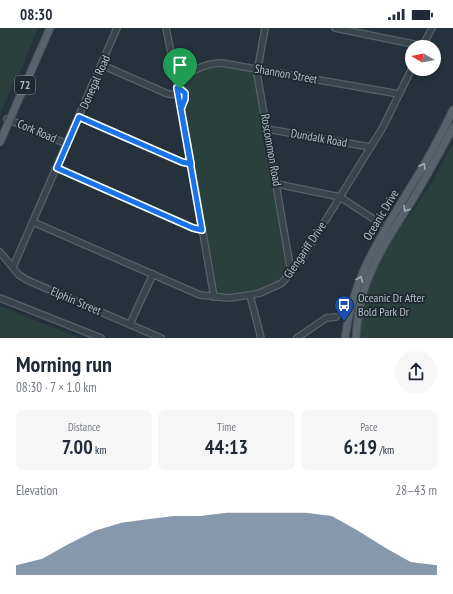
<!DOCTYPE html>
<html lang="en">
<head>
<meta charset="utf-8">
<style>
	:root { --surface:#fff; --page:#f6f6f7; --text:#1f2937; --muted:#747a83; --accent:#536f89 }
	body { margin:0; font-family:"PT Sans Narrow",sans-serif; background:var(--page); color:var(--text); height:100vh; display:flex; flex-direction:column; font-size:15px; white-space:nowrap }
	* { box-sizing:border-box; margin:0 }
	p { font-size:13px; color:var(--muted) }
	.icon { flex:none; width:22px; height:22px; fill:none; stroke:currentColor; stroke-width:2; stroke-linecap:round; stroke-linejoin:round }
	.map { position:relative; height:310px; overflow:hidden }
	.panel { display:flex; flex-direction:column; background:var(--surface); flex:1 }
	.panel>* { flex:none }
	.needle { width:26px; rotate:280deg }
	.controls { position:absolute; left:405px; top:12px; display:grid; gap:8px }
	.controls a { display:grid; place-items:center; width:36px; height:36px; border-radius:50%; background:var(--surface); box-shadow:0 2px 6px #0003; font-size:20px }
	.pin { position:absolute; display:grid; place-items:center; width:34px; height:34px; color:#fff; margin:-41px -17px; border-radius:50% 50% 50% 0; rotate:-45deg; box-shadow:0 0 4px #0007 }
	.pin .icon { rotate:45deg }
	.round { display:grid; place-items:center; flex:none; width:42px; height:42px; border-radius:21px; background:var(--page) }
	.overview { display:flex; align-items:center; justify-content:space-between; height:68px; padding:0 16px }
	h1 { font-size:22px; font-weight:700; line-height:30px }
	.stats { display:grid; grid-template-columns:repeat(3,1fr); gap:6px; height:68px; padding:4px 16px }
	.stats div { display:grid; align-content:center; border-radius:8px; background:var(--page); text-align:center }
	.stats b { font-size:20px; font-weight:700 }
	.stats small { font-size:11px; font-weight:400 }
	.stats p { font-size:11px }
	.chart { height:112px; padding:8px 16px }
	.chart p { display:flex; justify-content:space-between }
	.chart svg { width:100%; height:72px; margin-top:4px; fill:var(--accent); opacity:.7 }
	.status { display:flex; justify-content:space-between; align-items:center; height:28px; padding:0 20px; background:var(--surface); direction:ltr }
	.status svg { height:11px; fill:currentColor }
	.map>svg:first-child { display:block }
	.green { fill:#2a403d }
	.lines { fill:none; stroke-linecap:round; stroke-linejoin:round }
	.minor-casing { stroke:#576269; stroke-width:8 }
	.major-casing { stroke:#424d54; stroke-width:9 }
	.minor { stroke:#39444b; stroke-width:5.5 }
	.major { stroke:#57636b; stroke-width:7 }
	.oneway { stroke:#a2adb4 }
	.route-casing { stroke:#fff; stroke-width:8 }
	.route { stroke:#1a73e8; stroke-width:5 }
	.labels { text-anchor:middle; stroke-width:3.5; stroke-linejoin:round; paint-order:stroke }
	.shield { fill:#1e2930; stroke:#889299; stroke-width:1 }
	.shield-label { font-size:11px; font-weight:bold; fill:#b5bfc6 }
	.street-label { font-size:12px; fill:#b5bfc6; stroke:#1e2930 }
	.poi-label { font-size:12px; fill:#b5bfc6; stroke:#1e2930; text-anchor:start }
</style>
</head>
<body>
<div class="status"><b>08:30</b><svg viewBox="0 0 49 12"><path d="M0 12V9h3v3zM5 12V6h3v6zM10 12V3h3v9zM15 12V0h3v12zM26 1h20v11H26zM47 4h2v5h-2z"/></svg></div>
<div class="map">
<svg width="453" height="310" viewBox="0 0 453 310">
	<rect width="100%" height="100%" fill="#25323b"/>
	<g class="green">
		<path d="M0 0H38L20 44 15 51 0 86Z"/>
		<path d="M217 36 254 43 289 242C281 259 249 268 231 268 226 269 221 267 216 266L179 55C184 45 206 39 217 36Z"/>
		<path d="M453 115V310H358L363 275 375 240 400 194 404 196 431 156Z"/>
		<path d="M0 278 79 310H0Z"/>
	</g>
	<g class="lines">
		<g class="minor-casing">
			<g id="minor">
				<path d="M166 0 176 50 214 269"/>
				<path d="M265 0 257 45 291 244"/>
				<path d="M335 0 423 18"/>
				<path d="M422 19 432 0"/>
				<path d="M102 37 168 66 178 67"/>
				<path d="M176 50C184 49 189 44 197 41 205 37 213 35 222 35L399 66"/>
				<path d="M177 60 183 62C187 68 184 75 181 81"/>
				<path d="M79 89 182 134 191 136"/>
				<path d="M7 91 67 116"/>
				<path d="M267 101 370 119"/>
				<path d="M57 140 193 200 202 202"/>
				<path d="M277 156 340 169 389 201"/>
				<path d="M33 194 200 267 229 270 250 267 260 265 282 255 303 229 383 99 412 40"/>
				<path d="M0 224 19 247 27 252 161 310"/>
				<path d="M13 239 117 0"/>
				<path d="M250 267 261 310"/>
				<path d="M0 270 101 310"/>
				<path d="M130 296 153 246"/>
				<path d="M297 310 326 290 336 289"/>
			</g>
		</g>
		<g class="major-casing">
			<g id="major">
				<path d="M0 114 50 0"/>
				<path d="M345 310C353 248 379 212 410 160 426 135 440 109 453 82"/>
				<path d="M356 310C357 293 359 276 365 259 376 227 395 199 413 171 427 147 441 123 453 99"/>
			</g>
		</g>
		<use href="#minor" class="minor"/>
		<use href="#major" class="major"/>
	</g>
	<defs><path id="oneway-chevron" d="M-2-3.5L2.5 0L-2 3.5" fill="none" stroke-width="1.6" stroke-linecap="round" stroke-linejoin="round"/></defs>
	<g class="oneway">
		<use href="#oneway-chevron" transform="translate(423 138) rotate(-60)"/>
		<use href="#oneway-chevron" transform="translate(406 181) rotate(122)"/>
		<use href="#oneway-chevron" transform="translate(360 251) rotate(-69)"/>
	</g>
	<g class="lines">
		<g class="route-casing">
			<path id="route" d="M180 61 185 65V71L181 81 191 136 182 134 79 89 57 140 193 200 202 202C194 155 185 108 177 60L180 61"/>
		</g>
		<use href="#route" class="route"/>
	</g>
	<defs>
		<g id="bus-pin" transform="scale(1)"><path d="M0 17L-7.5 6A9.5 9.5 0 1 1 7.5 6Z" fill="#1a4fb4" stroke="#1e2930"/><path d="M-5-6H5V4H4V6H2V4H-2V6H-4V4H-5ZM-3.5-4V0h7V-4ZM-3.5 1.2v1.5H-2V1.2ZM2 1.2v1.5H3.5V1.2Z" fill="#fff"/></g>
	</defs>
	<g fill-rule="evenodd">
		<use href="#bus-pin" x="344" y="277"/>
	</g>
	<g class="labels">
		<rect class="shield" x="15" y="48" width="20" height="18" rx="3"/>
		<g class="shield-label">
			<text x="25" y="61">72</text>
		</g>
		<g class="street-label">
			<text transform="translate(286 46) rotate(10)" y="4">Shannon Street</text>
			<text transform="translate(95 54) rotate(-66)" y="4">Donegal Road</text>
			<text transform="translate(37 103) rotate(23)" y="4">Cork Road</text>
			<text transform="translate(319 110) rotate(10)" y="4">Dundalk Road</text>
			<text transform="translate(271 122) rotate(80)" y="4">Roscommon Road</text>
			<text transform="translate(381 187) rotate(-59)" y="4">Oceanic Drive</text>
			<text transform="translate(305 222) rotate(-56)" y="4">Glengariff Drive</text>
			<text transform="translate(76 273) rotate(23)" y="4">Elphin Street</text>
		</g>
		<g class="poi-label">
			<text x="358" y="274">Oceanic Dr After<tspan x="358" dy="14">Bold Park Dr</tspan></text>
		</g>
	</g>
</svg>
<div class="controls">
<a><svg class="needle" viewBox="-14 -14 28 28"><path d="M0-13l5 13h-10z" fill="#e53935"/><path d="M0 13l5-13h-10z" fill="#747a83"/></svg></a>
</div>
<div class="pin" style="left:180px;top:61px;background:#1e9e55"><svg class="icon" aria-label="arrive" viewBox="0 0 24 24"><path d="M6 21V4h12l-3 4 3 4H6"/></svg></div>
</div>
<section class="panel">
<div class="overview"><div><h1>Morning run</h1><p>08:30 · 7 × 1.0 km</p></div><a class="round"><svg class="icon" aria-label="share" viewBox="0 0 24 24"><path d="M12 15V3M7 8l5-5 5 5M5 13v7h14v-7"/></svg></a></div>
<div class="stats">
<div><p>Distance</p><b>7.00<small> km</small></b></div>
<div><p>Time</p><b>44:13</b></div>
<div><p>Pace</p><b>6:19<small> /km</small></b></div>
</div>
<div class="chart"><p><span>Elevation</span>28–43 m</p>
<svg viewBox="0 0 160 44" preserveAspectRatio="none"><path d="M0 44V38L10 34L20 25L30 17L40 12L50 10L60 8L70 8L80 6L90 6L100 6L110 6L120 8L130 17L140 27L150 36L160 38V44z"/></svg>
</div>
</section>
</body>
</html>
